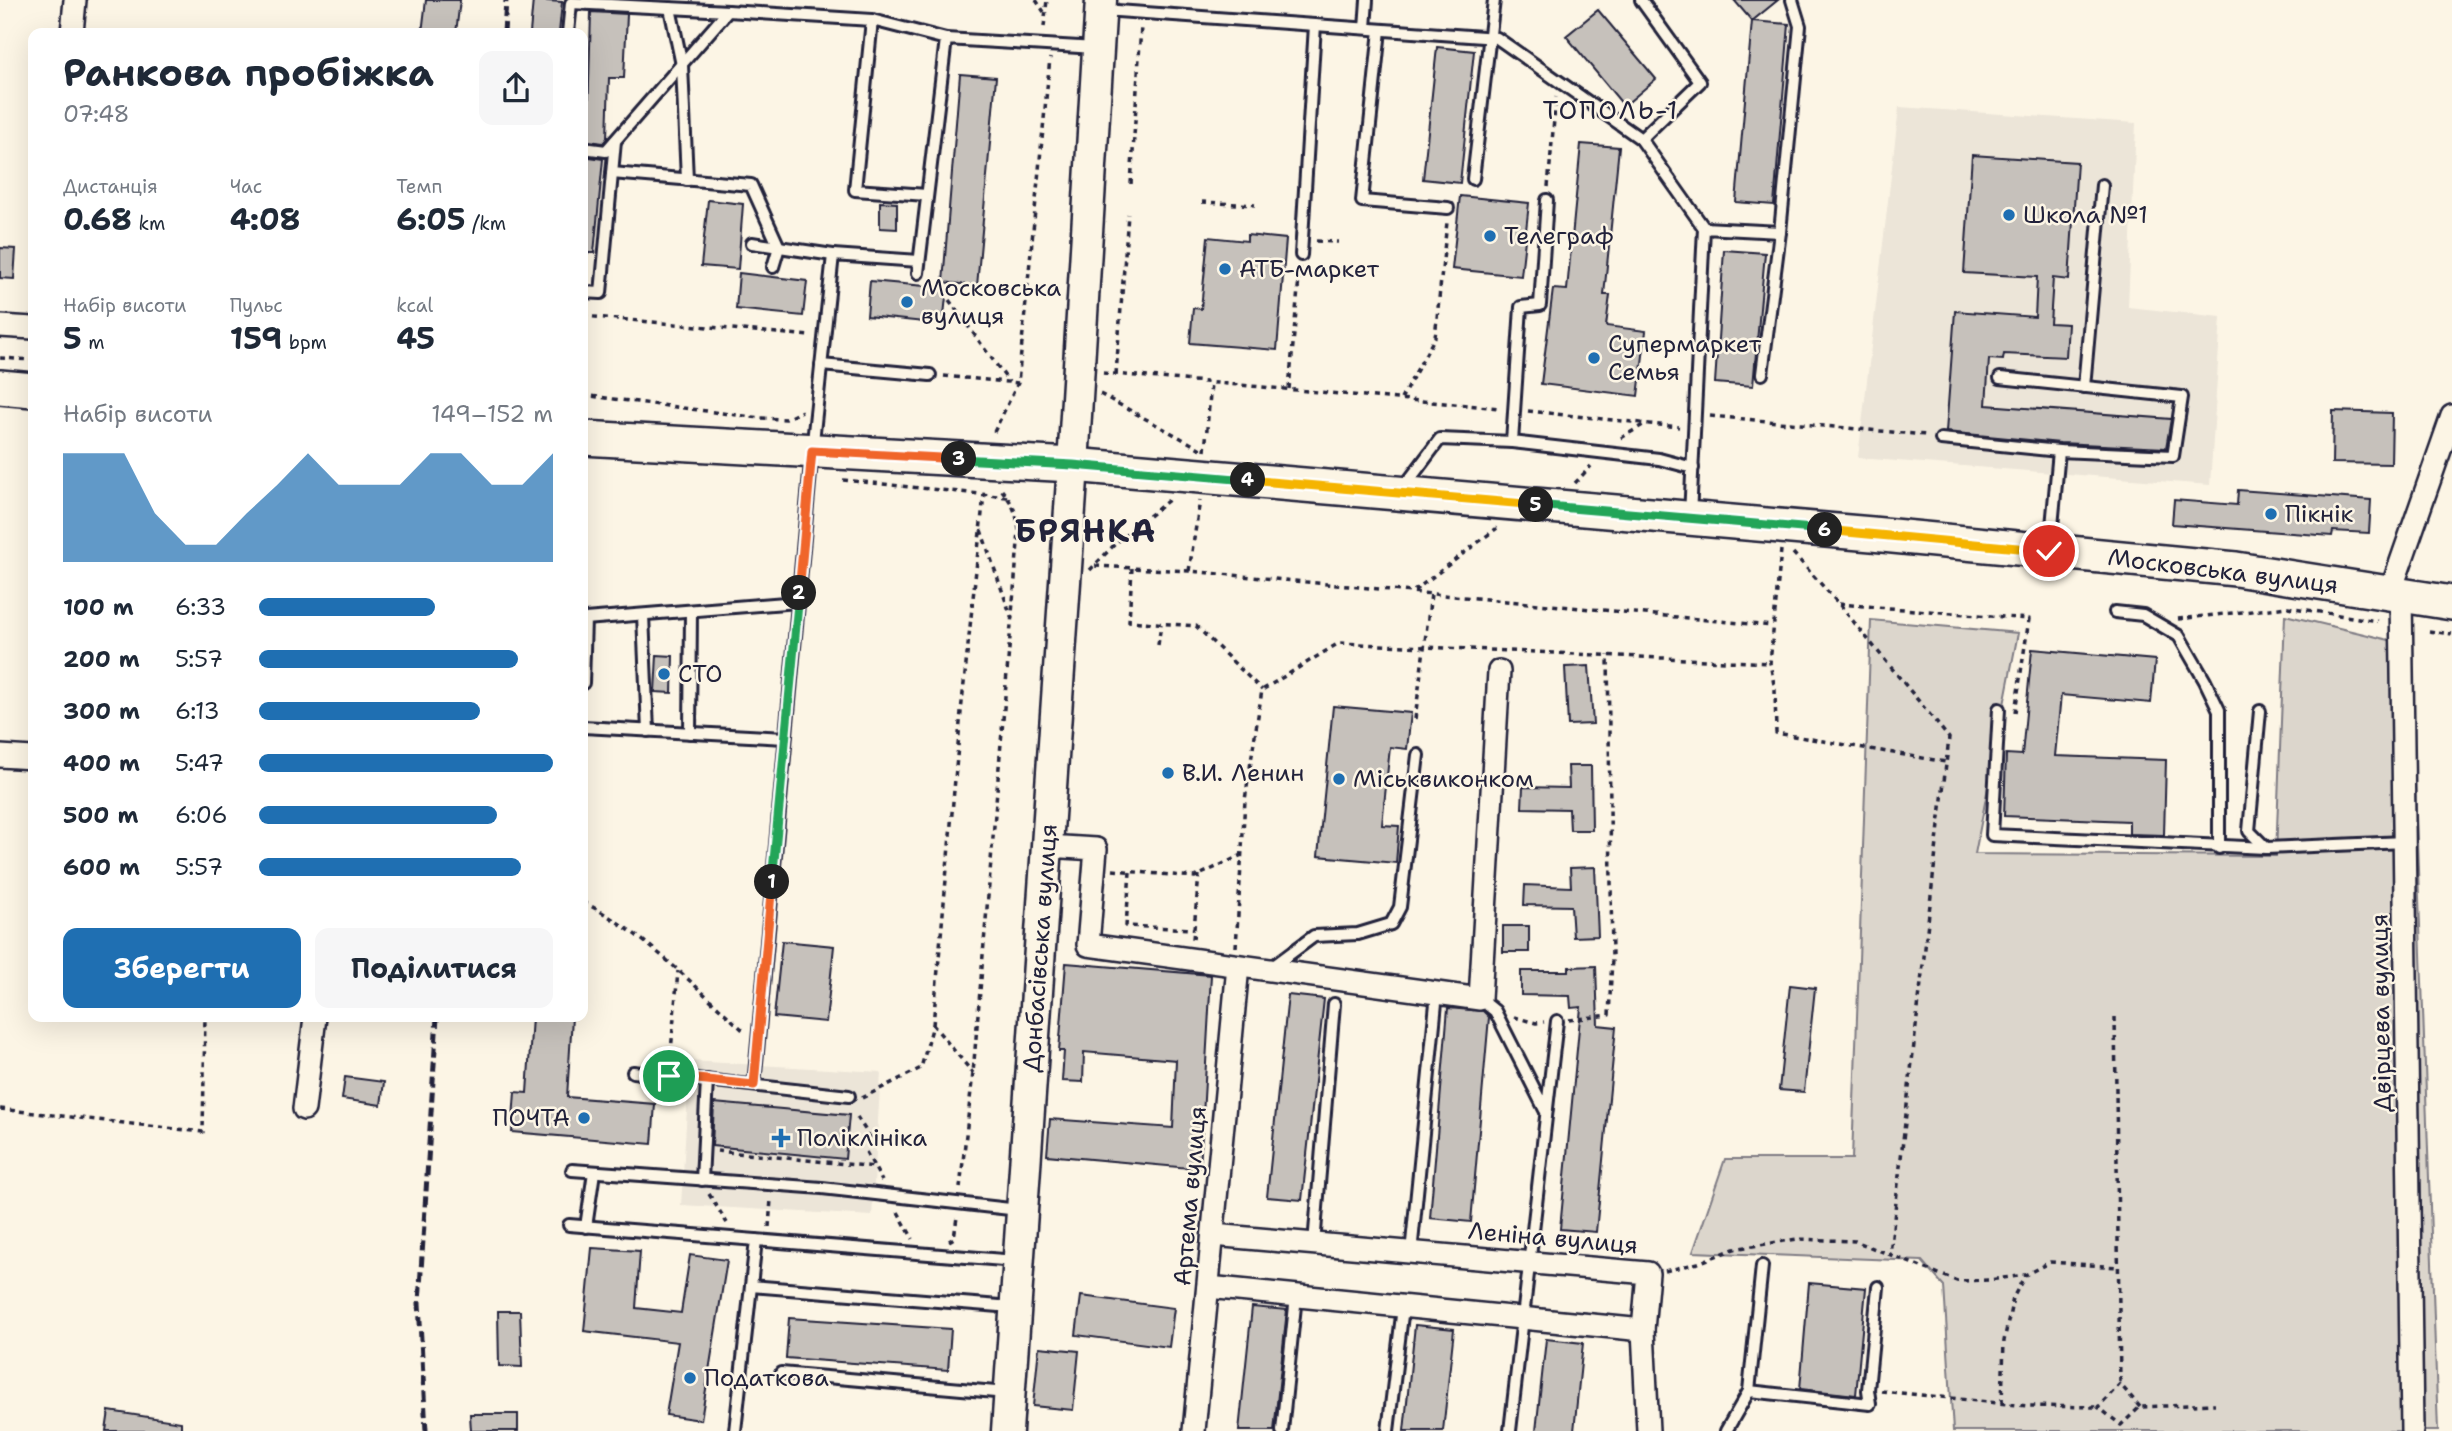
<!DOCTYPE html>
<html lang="uk">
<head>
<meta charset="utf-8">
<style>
	:root { --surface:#fff; --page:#f6f6f7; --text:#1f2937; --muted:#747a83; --accent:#1f6fb2 }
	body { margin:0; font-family:"Shantell Sans",sans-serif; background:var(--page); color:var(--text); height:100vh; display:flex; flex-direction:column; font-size:26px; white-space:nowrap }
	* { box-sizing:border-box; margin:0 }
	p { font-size:23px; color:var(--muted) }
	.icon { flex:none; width:38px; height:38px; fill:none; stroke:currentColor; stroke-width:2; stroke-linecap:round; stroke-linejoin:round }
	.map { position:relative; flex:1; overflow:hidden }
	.side { position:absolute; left:28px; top:28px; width:560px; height:994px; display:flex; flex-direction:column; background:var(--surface); border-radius:14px; box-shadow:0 7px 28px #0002 }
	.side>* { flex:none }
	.pin { position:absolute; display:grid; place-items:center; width:60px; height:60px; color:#fff; margin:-30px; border:4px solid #fff; border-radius:50%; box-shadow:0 2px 7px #0007 }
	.km { position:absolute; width:35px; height:35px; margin:-18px; border-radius:50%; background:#222; color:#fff; font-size:19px; line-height:35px; text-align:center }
	.round { display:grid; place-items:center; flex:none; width:74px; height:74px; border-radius:14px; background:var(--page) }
	.summary { display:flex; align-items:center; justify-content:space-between; height:119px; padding:0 35px }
	h1 { font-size:38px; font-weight:700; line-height:52px }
	.stats { display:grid; grid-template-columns:repeat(3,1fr); gap:10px; height:119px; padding:7px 35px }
	.stats div { display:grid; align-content:center }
	.stats b { font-size:30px; font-weight:700 }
	.stats small { font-size:19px; font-weight:400 }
	.stats p { font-size:19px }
	.chart { height:196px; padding:14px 35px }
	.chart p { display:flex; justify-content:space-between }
	.chart svg { width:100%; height:126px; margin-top:7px; fill:var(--accent); opacity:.7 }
	.button { display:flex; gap:14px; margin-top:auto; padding:14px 35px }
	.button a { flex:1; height:80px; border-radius:14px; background:var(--accent); color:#fff; font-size:28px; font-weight:700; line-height:80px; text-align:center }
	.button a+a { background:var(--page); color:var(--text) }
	ul { padding:0 35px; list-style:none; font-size:23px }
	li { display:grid; grid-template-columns:112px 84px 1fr; align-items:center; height:52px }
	li i { height:18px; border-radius:9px; background:var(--accent) }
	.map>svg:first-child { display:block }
	.built { fill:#ece5d8 }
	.green { fill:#dcd6cc; stroke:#7f7c84; stroke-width:2 }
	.building { fill:#c6c1bb; stroke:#22223b; stroke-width:2 }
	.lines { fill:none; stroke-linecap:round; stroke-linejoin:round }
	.lane-casing { stroke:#22223b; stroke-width:16 }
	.street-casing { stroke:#22223b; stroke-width:26 }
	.secondary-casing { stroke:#22223b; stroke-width:35 }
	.primary-casing { stroke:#22223b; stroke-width:38 }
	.path { stroke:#22223b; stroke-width:3.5; stroke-dasharray:5 5; stroke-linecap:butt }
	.lane { stroke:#fcf5e5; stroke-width:10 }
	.street { stroke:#fcf5e5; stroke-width:21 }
	.secondary { stroke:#fcf5e5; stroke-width:30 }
	.primary { stroke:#fcf5e5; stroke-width:33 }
	.rail { stroke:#22223b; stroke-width:5; stroke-dasharray:10 5; stroke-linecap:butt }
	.split-1-casing { stroke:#fff; stroke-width:14 }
	.split-2-casing { stroke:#fff; stroke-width:14 }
	.split-3-casing { stroke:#fff; stroke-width:14 }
	.split-4-casing { stroke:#fff; stroke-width:14 }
	.split-5-casing { stroke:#fff; stroke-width:14 }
	.split-6-casing { stroke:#fff; stroke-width:14 }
	.split-7-casing { stroke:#fff; stroke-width:14 }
	.split-1 { stroke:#f0652b; stroke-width:9 }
	.split-2 { stroke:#22a559; stroke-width:9 }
	.split-3 { stroke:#f0652b; stroke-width:9 }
	.split-4 { stroke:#22a559; stroke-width:9 }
	.split-5 { stroke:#f5b400; stroke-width:9 }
	.split-6 { stroke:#22a559; stroke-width:9 }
	.split-7 { stroke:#f5b400; stroke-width:9 }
	.poi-dot { fill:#1f6fb2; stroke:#fcf5e5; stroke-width:2.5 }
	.labels { text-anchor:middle; stroke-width:5; stroke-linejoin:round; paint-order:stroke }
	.poi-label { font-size:24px; fill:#22223b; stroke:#fcf5e5; text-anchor:start }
	.street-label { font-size:24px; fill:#22223b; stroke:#fcf5e5 }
	.neighbourhood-label { font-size:26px; letter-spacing:2px; fill:#22223b; stroke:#fcf5e5 }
	.district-label { font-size:32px; font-weight:bold; letter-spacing:2px; fill:#22223b; stroke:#fcf5e5 }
</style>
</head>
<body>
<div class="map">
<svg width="2452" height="1431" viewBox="0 0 2452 1431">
	<rect width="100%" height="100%" fill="#fcf5e5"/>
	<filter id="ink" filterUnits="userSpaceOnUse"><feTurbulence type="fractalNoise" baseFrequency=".0143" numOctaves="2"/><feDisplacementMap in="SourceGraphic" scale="14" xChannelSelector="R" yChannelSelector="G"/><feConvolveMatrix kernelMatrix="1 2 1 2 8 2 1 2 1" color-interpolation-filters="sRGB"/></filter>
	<g filter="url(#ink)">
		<g class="built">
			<path d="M1899 107 2136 123 2128 307 2221 317 2210 485 1858 458Z"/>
			<path d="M690 1061 881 1072 872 1216 681 1205Z"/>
		</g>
		<path class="green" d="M2285 615 2410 645 2438 1431H1953L1944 1286 1922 1261 1693 1252 1725 1159H1852L1871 620 2018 633 1975 854 2276 856Z"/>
		<g class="building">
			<path d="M426 0H460L456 33H422Z"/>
			<path d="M533 0 562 2 559 33H530Z"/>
			<path d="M1734 0H1778L1752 21Z"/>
			<path d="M1598 10 1656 79 1624 106 1566 36Z"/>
			<path d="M591 12 627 14 624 78H609L607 138 603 143 583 140V117L588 118Z"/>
			<path d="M1752 21 1789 24 1774 205 1736 202Z"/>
			<path d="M1437 47 1474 51 1460 183 1423 179Z"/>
			<path d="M960 74 996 77 977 286 943 282Z"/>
			<path d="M1581 144 1619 147 1604 295H1610L1606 326 1646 331 1638 396 1541 384 1553 289 1567 290Z"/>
			<path d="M1972 155 2077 162 2069 280 2053 278 2050 323 2068 324 2066 357 2004 354 2003 360 1989 359 1986 405 2171 419 2166 448 2060 443 1946 432 1955 311 2035 317 2037 277 1964 273Z"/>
			<path d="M583 156 603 159 594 253H583Z"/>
			<path d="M1460 196 1529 203 1521 276 1452 269Z"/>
			<path d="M708 200 743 204 738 269 701 266Z"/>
			<path d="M880 202 897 203V229L880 228Z"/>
			<path d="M1247 235 1286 239 1277 350 1190 343 1193 308 1201 309 1208 237 1247 241Z"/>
			<path d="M0 248 16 249 14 279 0 278Z"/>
			<path d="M1724 250 1765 253 1753 386 1715 383Z"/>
			<path d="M739 273 807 281 803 316 736 309Z"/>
			<path d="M870 281 947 288 943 324 867 316Z"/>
			<path d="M2333 411 2392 413 2391 464 2332 463Z"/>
			<path d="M2238 490 2371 500 2369 533 2333 531 2332 536 2172 524 2174 500 2237 505Z"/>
			<path d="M2032 649 2155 660 2151 703 2061 695 2055 756 2166 760 2164 835 2129 834V821L2004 816 2006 754 2022 755Z"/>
			<path d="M657 655 673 656 672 693 655 692Z"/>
			<path d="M1589 666 1593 724 1568 725 1565 667Z"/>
			<path d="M1333 706 1411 713 1407 749 1390 747 1382 825 1399 826 1396 863 1318 856Z"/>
			<path d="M1568 766H1591L1592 830H1570L1569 809 1522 808 1523 787 1569 788Z"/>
			<path d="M1595 867 1598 936 1573 937 1571 906 1524 905 1525 885 1571 887 1570 868Z"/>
			<rect x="1503" y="926" width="26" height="26"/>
			<path d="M782 941 834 946 826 1022 774 1017Z"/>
			<path d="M1066 963 1211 975 1200 1169 1047 1155 1050 1119 1173 1128 1176 1060 1084 1052 1083 1082 1062 1081 1064 1051H1059Z"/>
			<path d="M1596 966 1598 1025 1616 1027 1596 1232 1560 1229 1581 1007 1571 1008 1570 996 1521 995V971H1569V967Z"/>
			<path d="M1790 985 1815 988 1804 1092 1779 1090Z"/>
			<path d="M1288 995 1324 999 1302 1200 1267 1197Z"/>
			<path d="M1448 1008 1483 1011 1489 1017 1471 1222 1430 1218Z"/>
			<path d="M532 1017H572L567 1097 655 1104 652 1144 512 1132 515 1092 527 1093Z"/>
			<path d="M345 1077 384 1082 381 1105 342 1099Z"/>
			<path d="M714 1103 849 1115 845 1159 712 1146Z"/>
			<path d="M592 1248 640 1251 636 1308 681 1313 690 1255 727 1260 701 1420 666 1415 678 1342 584 1331Z"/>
			<path d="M1809 1283 1866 1288 1856 1395 1800 1389Z"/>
			<path d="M1081 1296 1174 1308 1169 1347 1076 1335Z"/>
			<path d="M1252 1307 1287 1310 1274 1431H1239Z"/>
			<path d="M498 1311H520L522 1367 499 1366Z"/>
			<path d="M789 1318 951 1329 948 1370 786 1358Z"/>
			<path d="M1415 1325 1454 1329 1443 1431H1404Z"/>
			<path d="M1546 1339 1583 1343 1574 1431H1536Z"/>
			<path d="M1039 1347 1079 1351 1073 1410 1033 1406Z"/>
			<path d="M109 1411 181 1422V1431H106Z"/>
			<path d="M470 1414H518V1431H471Z"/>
		</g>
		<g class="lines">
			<g class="lane-casing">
				<g id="lane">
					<path d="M1641 0 1700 82 1641 139 1704 228"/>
					<path d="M670 8 682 65 687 180"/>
					<path d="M1103 10 1497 38 1641 139"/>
					<path d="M872 20 855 190 927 195"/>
					<path d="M1365 28 1367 0"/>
					<path d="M1380 30 1362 201 1448 208"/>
					<path d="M568 33 571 3 728 11"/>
					<path d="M583 148 606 151 728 11 872 20 946 39"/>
					<path d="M612 173 751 185 779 247 773 267"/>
					<path d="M1473 179 1494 0"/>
					<path d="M1780 232 1800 26 1792 0"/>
					<path d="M752 243 833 255"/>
					<path d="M1301 255 1315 25"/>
					<path d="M918 273 946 39 1096 48"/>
					<path d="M583 292 601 293 615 141"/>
					<path d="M821 365 930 375"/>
					<path d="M2084 387 2102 185"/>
					<path d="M1941 439 2059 451 2173 456 2182 397 2000 378"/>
					<path d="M1512 442 1521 307 1540 305 1547 200"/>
					<path d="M1404 487 1440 439 1512 442 1659 459 1693 468"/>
					<path d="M1690 516 1704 228 1780 232 1762 374"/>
					<path d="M2050 548 2059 451"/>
					<path d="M2115 612 2143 615 2179 636 2205 681 2219 710V848"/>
					<path d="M643 615 648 731"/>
					<path d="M583 683 585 619 798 602"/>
					<path d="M1999 709 1992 835 2266 848"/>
					<path d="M2260 711 2249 831 2266 848 2405 842"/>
					<path d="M583 727 785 738"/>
					<path d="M690 733 691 611"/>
					<path d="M1271 968 1314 936 1358 934 1391 924 1400 907 1418 755"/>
					<path d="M1480 999 1495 1011 1545 1110"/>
					<path d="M633 1072 849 1096"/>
					<path d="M754 1085 812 451 833 255 919 261"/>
					<path d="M572 1170 822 1188 1019 1210"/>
					<path d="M702 1180 707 1080"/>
					<path d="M569 1225 1016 1261"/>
					<path d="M586 1227 594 1172"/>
					<path d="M756 1240 751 1286 1012 1307"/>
					<path d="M1314 1244 1334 1004"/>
					<path d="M1411 1253 1437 993"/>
					<path d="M781 1373 1007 1393"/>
					<path d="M1749 1391 1870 1404 1868 1390 1878 1287"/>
					<path d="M735 1431 751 1286"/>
					<path d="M1282 1431 1296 1296"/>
					<path d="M1388 1431 1403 1307"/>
					<path d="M1510 1431 1557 1021"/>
					<path d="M1726 1431 1749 1391 1762 1266"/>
				</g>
			</g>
			<g class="street-casing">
				<g id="street">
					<path d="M72 33 75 0"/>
					<path d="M0 326 33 328"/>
					<path d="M2390 593 2452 416"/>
					<path d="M2401 595 2412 1431"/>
					<path d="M0 756 33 758"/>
					<path d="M1047 846 1096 849 1088 945 1480 999 1499 671"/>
					<path d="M304 1109 315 1017"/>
					<path d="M1208 1287 1643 1330 1648 1273 1213 1235"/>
					<path d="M1643 1330 1648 1431"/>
					<path d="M1194 1431 1238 966"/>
				</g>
			</g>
			<g class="secondary-casing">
				<path id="secondary" d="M1007 1431 1073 465 1101 0"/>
			</g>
			<g class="primary-casing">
				<g id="primary">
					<path d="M0 387 33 390"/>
					<path d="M583 438 1073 465 1872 534 2236 569 2452 603"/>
				</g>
			</g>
			<g class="path">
				<path d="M1036 0 1044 12"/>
				<path d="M1044 27 1047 0"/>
				<path d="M1131 184 1141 26"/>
				<path d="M1548 187 1556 97"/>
				<path d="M1202 202 1255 205"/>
				<path d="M1316 241 1338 242"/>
				<path d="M949 300 1009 382"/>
				<path d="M583 316 811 336"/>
				<path d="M0 358 33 360"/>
				<path d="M1103 373 1500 408"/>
				<path d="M1116 374 1128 214"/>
				<path d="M944 376 1018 383"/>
				<path d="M1289 389 1300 267"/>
				<path d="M1100 394 1201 449"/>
				<path d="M583 395 760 418 786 419 802 411"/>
				<path d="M1401 399 1435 337 1447 222"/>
				<path d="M1528 411 1679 427"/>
				<path d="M1710 416 1926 435"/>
				<path d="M994 432 1018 383 1050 58"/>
				<path d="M1621 438 1643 425"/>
				<path d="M1205 451 1211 383"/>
				<path d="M843 480 1008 497"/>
				<path d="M1575 483 1591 466"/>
				<path d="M981 530 1012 619"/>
				<path d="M1781 550 1770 663 1775 690 1776 733 1946 762"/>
				<path d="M1793 553 1839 604 1949 738 1890 1254"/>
				<path d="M1095 566 1189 571 1772 626"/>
				<path d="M1132 568 1129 621 1196 626 1262 690"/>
				<path d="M1090 570 1116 543 1170 499"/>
				<path d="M1189 571 1200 500"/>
				<path d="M1414 591 1497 528"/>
				<path d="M1839 604 2029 619 2015 712"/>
				<path d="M2178 619 2288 607 2377 621"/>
				<path d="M2429 631 2452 634"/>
				<path d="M1158 645 1161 624"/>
				<path d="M1415 719 1431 594"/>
				<path d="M1113 870 1195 877 1242 855"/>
				<path d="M1130 872 1126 926 1194 929"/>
				<path d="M583 902C645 933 693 985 744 1031"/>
				<path d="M1193 939 1199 875"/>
				<path d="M1236 947 1245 800 1262 690 1339 643 1770 663"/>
				<path d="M1514 1017 1536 1023 1544 1022"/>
				<path d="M2115 1017 2120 1384"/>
				<path d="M1569 1020 1609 1015 1612 959 1608 655"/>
				<path d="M933 1025 961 712 984 494"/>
				<path d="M670 1063 678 971"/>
				<path d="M862 1098 921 1068 933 1025 973 1073"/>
				<path d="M0 1109 203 1132 205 1017"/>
				<path d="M857 1117 878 1150"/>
				<path d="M717 1151 875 1167"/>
				<path d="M866 1152 882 1181"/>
				<path d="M960 1188 973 1073 1019 531C1017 513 1012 501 999 487"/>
				<path d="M709 1194 727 1223"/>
				<path d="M898 1212 913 1239"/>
				<path d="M769 1227 771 1199"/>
				<path d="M949 1241 954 1238 957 1217"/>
				<path d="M1665 1271 1698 1263 1734 1249 1797 1239 1855 1241 1957 1281 1989 1280 2025 1275"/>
				<path d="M1881 1391 2028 1406 2098 1407"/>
				<path d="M2002 1403 2004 1341 2013 1298 2025 1275 2050 1262 2118 1267"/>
				<path d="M2140 1407 2120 1384 2098 1407 2121 1425 2140 1407 2215 1404"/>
			</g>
			<use href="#lane" class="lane"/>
			<use href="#street" class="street"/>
			<use href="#secondary" class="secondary"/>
			<use href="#primary" class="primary"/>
			<g class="rail">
				<path d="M504 33 506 0"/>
				<path d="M426 1431 419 1303 437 1017"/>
			</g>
		</g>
	</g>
	<g class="lines" filter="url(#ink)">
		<g class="split-1-casing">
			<path id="split-1" d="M669 1076 754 1085 772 882"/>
		</g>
		<g class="split-2-casing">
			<path id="split-2" d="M772 882 799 593"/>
		</g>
		<g class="split-3-casing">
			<path id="split-3" d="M799 593 812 451 959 459"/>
		</g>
		<g class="split-4-casing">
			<path id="split-4" d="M959 459 1073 465 1248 480"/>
		</g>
		<g class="split-5-casing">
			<path id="split-5" d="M1248 480 1536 505"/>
		</g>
		<g class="split-6-casing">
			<path id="split-6" d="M1536 505 1825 530"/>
		</g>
		<g class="split-7-casing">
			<path id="split-7" d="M1825 530 2049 551"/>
		</g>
		<use href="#split-1" class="split-1"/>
		<use href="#split-2" class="split-2"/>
		<use href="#split-3" class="split-3"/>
		<use href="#split-4" class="split-4"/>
		<use href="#split-5" class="split-5"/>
		<use href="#split-6" class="split-6"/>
		<use href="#split-7" class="split-7"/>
	</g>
	<g class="poi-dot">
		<circle cx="2009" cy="215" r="7"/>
		<circle cx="1490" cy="236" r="7"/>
		<circle cx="1225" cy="269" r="7"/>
		<circle cx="907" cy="302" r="7"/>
		<circle cx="1594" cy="358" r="7"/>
		<circle cx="2271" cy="514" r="7"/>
		<circle cx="664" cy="674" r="7"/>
		<circle cx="1168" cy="773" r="7"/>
		<circle cx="1339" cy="779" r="7"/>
		<circle cx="584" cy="1118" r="7"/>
		<path d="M777.5 1127.5h7v7h7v7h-7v7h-7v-7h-7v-7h7z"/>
		<circle cx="690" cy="1378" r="7"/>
	</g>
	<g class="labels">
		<g class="poi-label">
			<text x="2023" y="223">Школа №1</text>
			<text x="1504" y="244">Телеграф</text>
			<text x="1239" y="277">АТБ-маркет</text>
			<text x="921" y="296">Московська<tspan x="921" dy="28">вулиця</tspan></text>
			<text x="1608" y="352">Супермаркет<tspan x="1608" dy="28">Семья</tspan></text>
			<text x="2285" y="522">Пікнік</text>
			<text x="678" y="682">СТО</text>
			<text x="1182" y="781">В.И. Ленин</text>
			<text x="1353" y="787">Міськвиконком</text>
			<text x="570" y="1126" text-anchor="end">ПОЧТА</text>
			<text x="797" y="1146">Поліклініка</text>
			<text x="704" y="1386">Податкова</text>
		</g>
		<g class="street-label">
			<text transform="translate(2223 571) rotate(7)" y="8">Московська вулиця</text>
			<text transform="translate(1040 948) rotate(-86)" y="8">Донбасівська вулиця</text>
			<text transform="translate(2381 1013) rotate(-91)" y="8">Двірцева вулиця</text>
			<text transform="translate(1190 1196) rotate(-85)" y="8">Артема вулиця</text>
			<text transform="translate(1553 1238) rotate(5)" y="8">Леніна вулиця</text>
		</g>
		<g class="neighbourhood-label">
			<text x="1611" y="119">ТОПОЛЬ-1</text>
		</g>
		<g class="district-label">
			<text x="1086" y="542">БРЯНКА</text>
		</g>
	</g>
</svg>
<div class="pin" style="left:669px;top:1076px;background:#1e9e55"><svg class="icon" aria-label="arrive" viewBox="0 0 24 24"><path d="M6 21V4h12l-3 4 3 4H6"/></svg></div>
<div class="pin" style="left:2049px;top:551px;background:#d93025"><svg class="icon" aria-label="check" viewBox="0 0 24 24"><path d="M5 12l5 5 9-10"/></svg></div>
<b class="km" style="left:772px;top:882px">1</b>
<b class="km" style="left:799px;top:593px">2</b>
<b class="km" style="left:959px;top:459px">3</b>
<b class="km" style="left:1248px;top:480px">4</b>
<b class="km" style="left:1536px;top:505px">5</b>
<b class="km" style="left:1825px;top:530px">6</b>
<section class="side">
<div class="summary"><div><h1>Ранкова пробіжка</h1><p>07:48</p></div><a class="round"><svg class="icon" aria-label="share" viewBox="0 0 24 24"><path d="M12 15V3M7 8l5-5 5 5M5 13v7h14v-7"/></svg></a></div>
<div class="stats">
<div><p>Дистанція</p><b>0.68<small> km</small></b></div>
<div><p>Час</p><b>4:08</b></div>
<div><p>Темп</p><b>6:05<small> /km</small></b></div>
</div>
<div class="stats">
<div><p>Набір висоти</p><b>5<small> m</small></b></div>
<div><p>Пульс</p><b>159<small> bpm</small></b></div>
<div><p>kcal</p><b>45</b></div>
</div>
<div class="chart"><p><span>Набір висоти</span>149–152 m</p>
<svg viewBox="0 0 160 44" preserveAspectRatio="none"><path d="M0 44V6L10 6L20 6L30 27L40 38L50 38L60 27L70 17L80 6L90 17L100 17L110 17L120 6L130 6L140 17L150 17L160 6V44z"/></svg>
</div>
<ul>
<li><b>100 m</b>6:33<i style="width:60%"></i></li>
<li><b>200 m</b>5:57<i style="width:88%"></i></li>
<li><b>300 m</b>6:13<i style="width:75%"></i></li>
<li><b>400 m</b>5:47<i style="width:100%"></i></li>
<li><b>500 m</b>6:06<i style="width:81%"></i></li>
<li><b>600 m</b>5:57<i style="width:89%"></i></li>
</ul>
<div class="button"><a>Зберегти</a><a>Поділитися</a></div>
</section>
</div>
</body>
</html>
